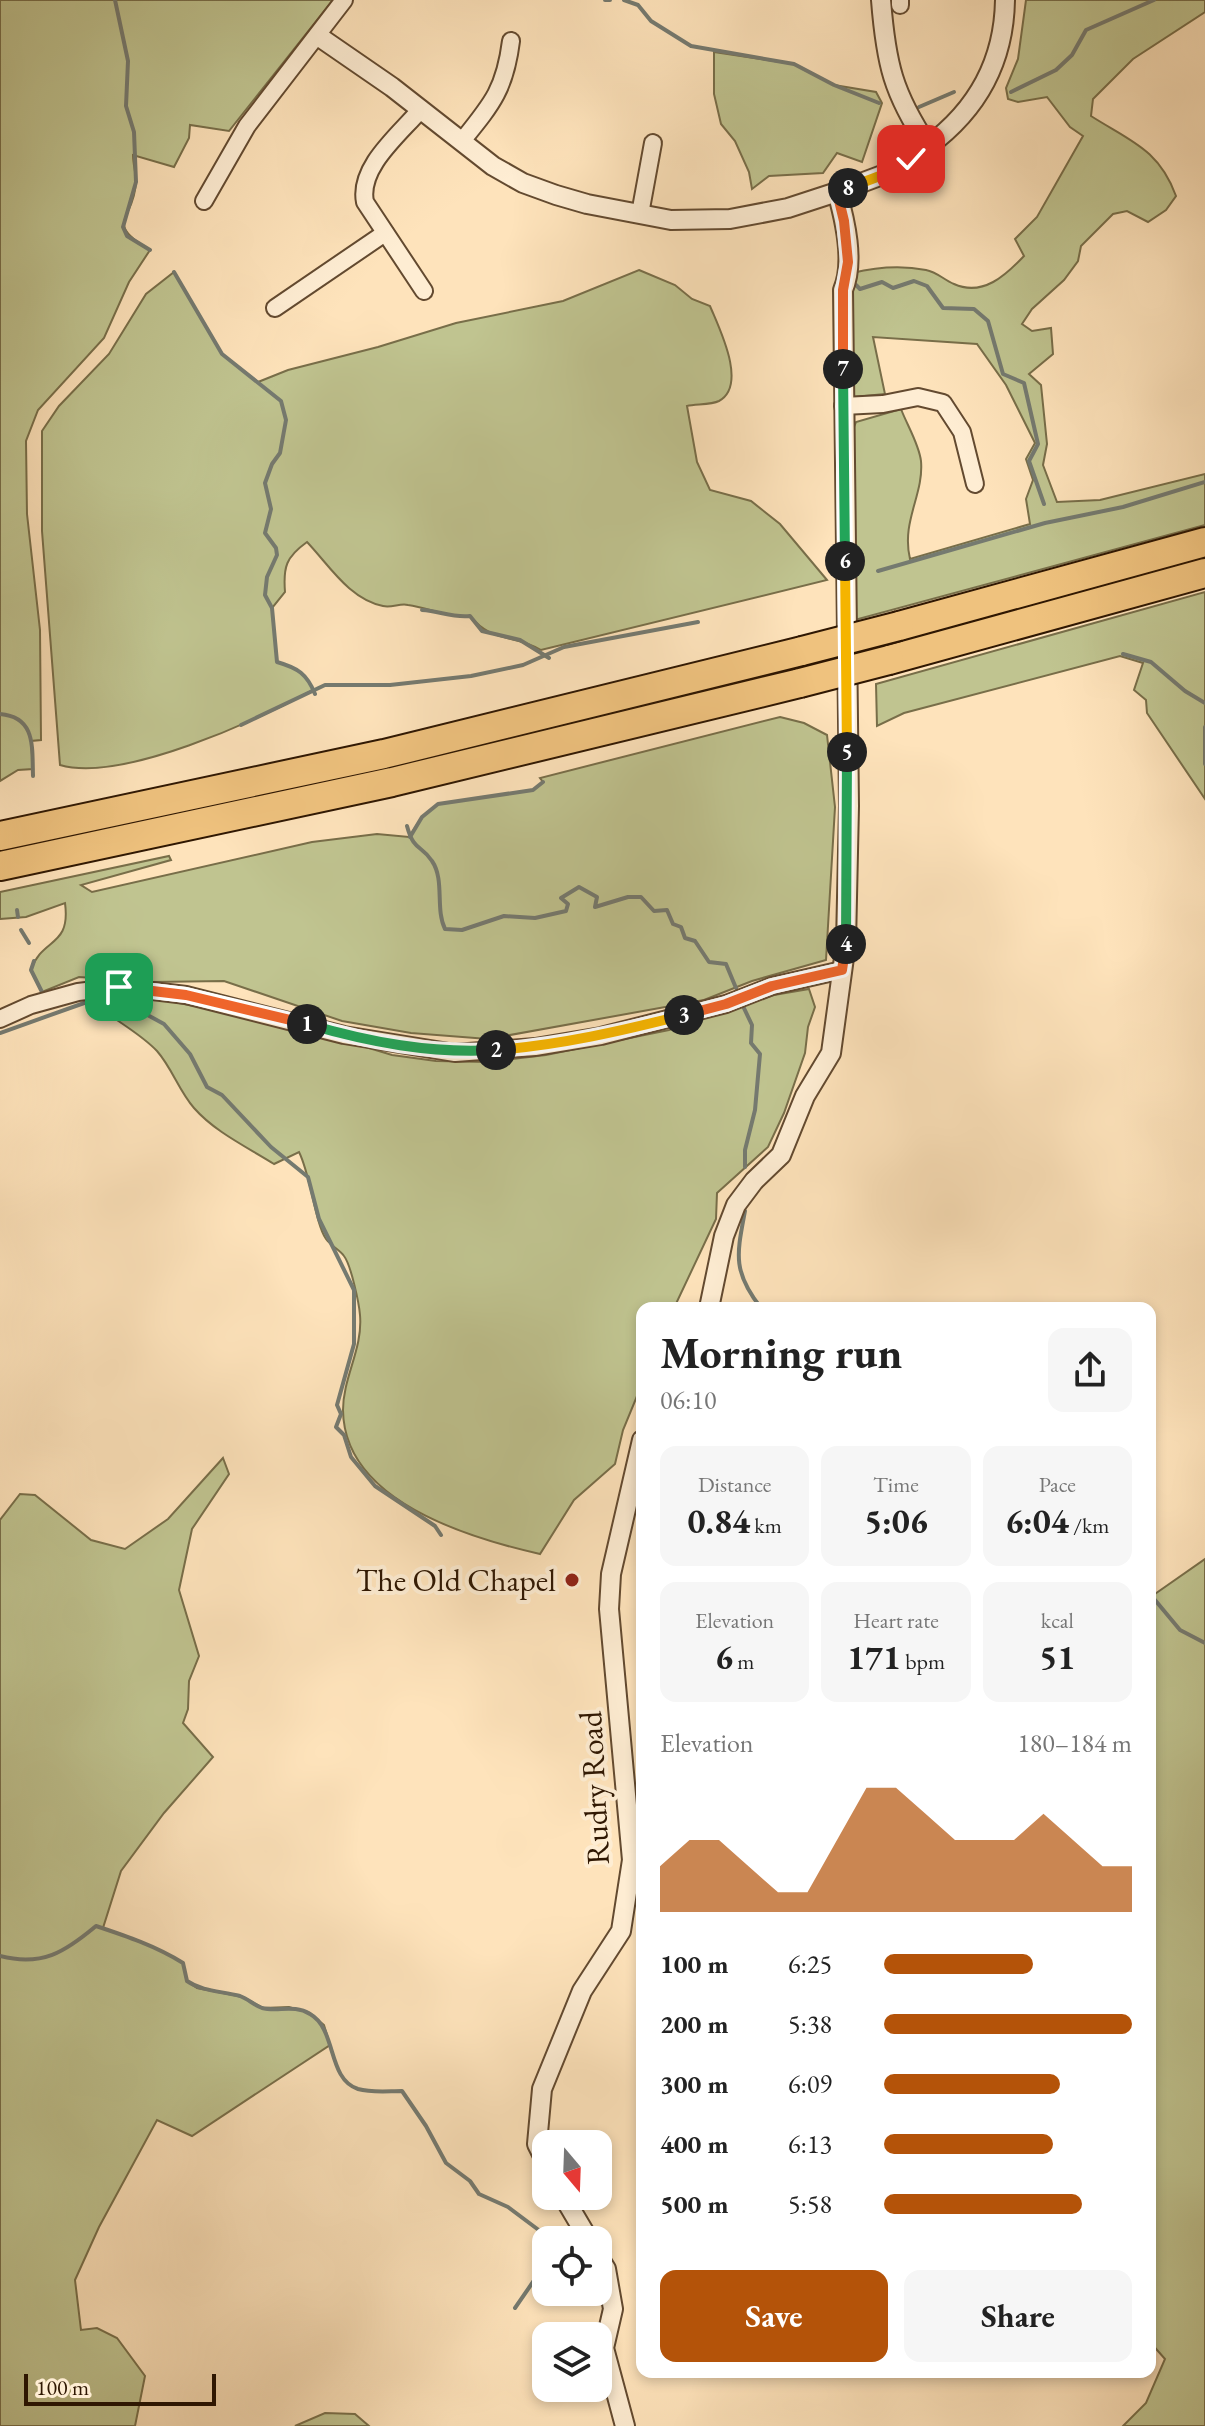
<!DOCTYPE html>
<html lang="en">
<head>
<meta charset="utf-8">
<style>
	:root { --surface:#fff; --page:#f6f6f6; --text:#222; --muted:#767676; --accent:#b45309 }
	body { margin:0; font-family:"EB Garamond",serif; background:var(--page); color:var(--text); height:100vh; display:flex; flex-direction:column; font-size:30px; white-space:nowrap }
	* { box-sizing:border-box; margin:0 }
	p { font-size:26px; color:var(--muted) }
	.icon { flex:none; width:44px; height:44px; fill:none; stroke:currentColor; stroke-width:2; stroke-linecap:round; stroke-linejoin:round }
	.map { position:relative; flex:1; overflow:hidden }
	.side { position:absolute; left:636px; top:1302px; width:520px; height:1076px; display:flex; flex-direction:column; background:var(--surface); border-radius:16px; box-shadow:0 4px 12px #0003 }
	.side>* { flex:none }
	.needle { width:52px; rotate:161deg }
	.fabs { position:absolute; left:532px; top:2130px; display:grid; gap:16px }
	.fabs a { display:grid; place-items:center; width:80px; height:80px; border-radius:16px; background:var(--surface); box-shadow:0 4px 12px #0003; font-size:40px }
	.scale { position:absolute; left:24px; bottom:20px; width:192px; box-sizing:border-box; padding-left:8px; border:4px solid #2f1702; border-top:0; font-size:22px; line-height:28px; white-space:nowrap; color:#2f1702; -webkit-text-stroke:6px #feedd3; paint-order:stroke }
	.pin { position:absolute; display:grid; place-items:center; width:68px; height:68px; color:#fff; margin:-34px; border-radius:16px; box-shadow:0 4px 12px #0006 }
	.km { position:absolute; width:40px; height:40px; margin:-20px; border-radius:50%; background:#222; color:#fff; font-size:22px; line-height:40px; text-align:center }
	.round { display:grid; place-items:center; flex:none; width:84px; height:84px; border-radius:16px; background:var(--page) }
	.overview { display:flex; align-items:center; justify-content:space-between; height:136px; padding:0 24px }
	h1 { font-size:44px; font-weight:700; line-height:60px }
	.figures { display:grid; grid-template-columns:repeat(3,1fr); gap:12px; height:136px; padding:8px 24px }
	.figures div { display:grid; align-content:center; border-radius:16px; background:var(--page); text-align:center }
	.figures b { font-size:34px; font-weight:700 }
	.figures small { font-size:22px; font-weight:400 }
	.figures p { font-size:22px }
	.chart { height:224px; padding:16px 24px }
	.chart p { display:flex; justify-content:space-between }
	.chart svg { width:100%; height:144px; margin-top:8px; fill:var(--accent); opacity:.7 }
	.cta { display:flex; gap:16px; margin-top:auto; padding:16px 24px }
	.cta a { flex:1; height:92px; border-radius:16px; background:var(--accent); color:#fff; font-size:32px; font-weight:700; line-height:92px; text-align:center }
	.cta a+a { background:var(--page); color:var(--text) }
	ul { padding:0 24px; list-style:none; font-size:26px }
	li { display:grid; grid-template-columns:128px 96px 1fr; align-items:center; height:60px }
	li i { height:20px; border-radius:10px; background:var(--accent) }
	.map>svg:first-child { display:block }
	.green { fill:#c0c490; stroke:#786e49; stroke-width:2 }
	.lines { fill:none; stroke-linecap:round; stroke-linejoin:round }
	.stream { stroke:#757a70; stroke-width:4 }
	.minor-casing { stroke:#634a30; stroke-width:20 }
	.tertiary-casing { stroke:#634a30; stroke-width:22 }
	.motorway-casing { stroke:#2f1702; stroke-width:32 }
	.minor { stroke:#feedd3; stroke-width:16 }
	.tertiary { stroke:#feedd3; stroke-width:18 }
	.motorway { stroke:#efc27e; stroke-width:28 }
	.motorway-bridge-casing { stroke:#2f1702; stroke-width:32; stroke-linecap:butt }
	.motorway-bridge { stroke:#efc27e; stroke-width:28 }
	.split-1-casing { stroke:#fff; stroke-width:16 }
	.split-2-casing { stroke:#fff; stroke-width:16 }
	.split-3-casing { stroke:#fff; stroke-width:16 }
	.split-4-casing { stroke:#fff; stroke-width:16 }
	.split-5-casing { stroke:#fff; stroke-width:16 }
	.split-6-casing { stroke:#fff; stroke-width:16 }
	.split-7-casing { stroke:#fff; stroke-width:16 }
	.split-8-casing { stroke:#fff; stroke-width:16 }
	.split-9-casing { stroke:#fff; stroke-width:16 }
	.split-1 { stroke:#f0652b; stroke-width:10 }
	.split-2 { stroke:#22a559; stroke-width:10 }
	.split-3 { stroke:#f5b400; stroke-width:10 }
	.split-4 { stroke:#f0652b; stroke-width:10 }
	.split-5 { stroke:#22a559; stroke-width:10 }
	.split-6 { stroke:#f5b400; stroke-width:10 }
	.split-7 { stroke:#22a559; stroke-width:10 }
	.split-8 { stroke:#f0652b; stroke-width:10 }
	.split-9 { stroke:#f5b400; stroke-width:10 }
	.poi-dot { fill:#8f2418; stroke:#feedd3; stroke-width:3 }
	.labels { text-anchor:middle; stroke-width:8; stroke-linejoin:round; paint-order:stroke }
	.poi-label { font-size:32px; fill:#2f1702; stroke:#feedd3; text-anchor:end }
	.street-label { font-size:32px; fill:#2f1702; stroke:#feedd3 }
</style>
</head>
<body>
<div class="map">
<svg width="1205" height="2426" viewBox="0 0 1205 2426">
	<rect width="100%" height="100%" fill="#fee3bb"/>
	<filter id="stains"><feTurbulence type="fractalNoise" baseFrequency=".0025" numOctaves="4"/><feColorMatrix values="0 0 0 0 .2 0 0 0 0 .09 0 0 0 0 .02 0 0 0 .5 -.17"/></filter>
	<radialGradient id="worn" r=".72"><stop offset=".6" stop-color="#630" stop-opacity="0"/><stop offset="1" stop-color="#630" stop-opacity=".3"/></radialGradient>
	<g class="green">
		<path d="M0 0H333L229 131 190 125 189 138 174 167 133 155C133 164 136 173 136 181 135 221 102 221 150 250L129 282 104 338 38 410 26 441 27 514 40 630 41 740 31 741 33 769 18 770 0 781Z"/>
		<path d="M1026 0H1205V12L1133 59 1093 99 1091 116C1130 141 1159 149 1176 196L1166 210 1148 222 1127 211 1113 214 1081 246 1078 261 1064 280 1032 309 1022 324 1032 331 1051 328 1053 354 1029 374 1041 385 1047 444 1043 465 1057 502 1100 500 1205 474V525L851 621 850 436 856 422 901 409C907 425 919 444 921 461 924 495 901 521 910 559L1030 524 1026 499 1033 480 1026 459 1035 443 1006 385 977 344 873 337 885 394 854 397 851 391 852 273C877 267 900 265 926 270 937 272 944 280 954 284 983 297 1006 275 1024 256L1015 239 1037 217 1083 136 1070 127 1047 97 1018 102 1008 99 1006 88 1018 59Z"/>
		<path d="M714 52 794 64 834 85 876 92 882 103 862 162 837 153 823 173 769 176 752 189 749 172 735 141 721 124 714 94Z"/>
		<path d="M639 270 675 285 692 299 710 306C719 328 748 385 719 401 711 405 696 404 687 406L697 462 710 490 751 501 780 524 827 580 541 650C512 633 493 644 470 616 448 618 430 608 408 605 400 603 392 608 383 606 349 599 329 565 307 542 286 557 283 567 285 592L272 608 277 662C296 668 305 672 313 690 257 720 122 783 60 765L42 531V431L59 406 109 354 146 294 174 272 222 354 258 382 288 370 378 347 456 323 563 301Z"/>
		<path d="M1205 592V799L1147 713 1146 700 1134 690 1143 663 1120 656 904 713 877 726 876 684Z"/>
		<path d="M780 717 804 723 827 735 835 807 826 960 752 981 704 1000 488 1039 411 1033 342 1021 224 981 152 982 79 977 42 992 31 970C42 937 71 948 65 903L26 917 0 919V892L169 856 171 860 81 885 92 892 312 842 377 834 409 837 422 817 438 804 533 790 543 782 540 778Z"/>
		<path d="M809 989 815 1007 808 1027 805 1053 784 1113 768 1147 717 1193 716 1219 674 1308H642V1384L623 1430 615 1464 574 1500 540 1554C469 1538 344 1501 343 1410 343 1377 363 1349 360 1315 359 1303 351 1265 344 1256 340 1250 331 1246 326 1239 315 1223 311 1176 299 1152L274 1164C247 1147 215 1132 194 1108 179 1091 172 1068 157 1051 137 1030 110 1019 90 998L127 993 293 1025 392 1055 436 1061 487 1062 546 1055 669 1030 774 995Z"/>
		<path d="M223 1458 229 1474 192 1529 179 1590 199 1656 189 1681 188 1709 183 1723 213 1757 164 1813 121 1871 103 1928C130 1938 158 1947 183 1963L187 1981 197 1988 243 1997 263 2008 289 2007 310 2013 324 2025 330 2045 192 2136 157 2120 99 2227 75 2280 81 2330 97 2328 117 2338 145 2376 135 2426H0V1520L20 1494 35 1495 91 1540 125 1549 168 1519Z"/>
		<path d="M1205 1559V2426H1123L1146 2403 1165 2359 1150 2342V1594L1152 1596Z"/>
		<path d="M325 2413 355 2414 369 2426H295Z"/>
	</g>
	<g class="lines">
		<g class="stream">
			<path d="M115 0 128 61 126 106 134 132 136 182 123 227 127 236 150 250"/>
			<path d="M605 0H610"/>
			<path d="M624 0 638 5 651 21 691 46 794 64 834 85 879 103"/>
			<path d="M1011 92 1056 70 1072 55 1086 30 1154 0"/>
			<path d="M919 107 954 92"/>
			<path d="M174 272 222 354 281 401 286 420 280 453 272 464 265 483 271 509 265 533 276 548 277 555 267 577 265 595 272 608 277 662C298 668 307 674 315 694"/>
			<path d="M856 285 860 289 882 282 893 288 914 281 927 286 943 308 974 309 988 321 1003 374 1024 383 1038 444 1029 461 1044 504"/>
			<path d="M878 571 1045 523 1123 507 1205 482"/>
			<path d="M422 610C440 611 452 618 470 616L482 631 520 640 549 658"/>
			<path d="M1123 654 1151 662 1185 691 1205 703"/>
			<path d="M0 714C36 717 32 747 33 776"/>
			<path d="M241 725 325 685H390L471 676 523 665 564 647 698 622"/>
			<path d="M1205 727V764"/>
			<path d="M407 826C414 852 421 844 432 861 445 880 435 909 445 929L462 930 504 916 535 918 566 911 568 904 561 898 579 887 597 897 595 907 628 897H641L654 911 667 910 673 924 681 927 685 938 695 941 709 962 726 964 736 988"/>
			<path d="M410 837 422 817 438 804 533 790 543 782"/>
			<path d="M17 910 18 917"/>
			<path d="M21 930 29 943"/>
			<path d="M34 961 31 970 42 992"/>
			<path d="M742 1004 752 1025 751 1043 760 1054 755 1110 745 1150V1167"/>
			<path d="M0 1033 87 1002 106 1001 142 1012 164 1024 190 1054 207 1087 222 1095 271 1147 308 1177 319 1219 354 1290V1344L337 1405 341 1414 336 1427 344 1435 351 1457 375 1486 435 1526 441 1535"/>
			<path d="M745 1211C737 1254 732 1271 761 1308"/>
			<path d="M1150 1594 1180 1630 1205 1643"/>
			<path d="M0 1956C42 1967 65 1952 96 1926 126 1936 156 1946 183 1963L187 1981C203 1992 222 1991 240 1996 248 1999 254 2005 262 2008 278 2012 294 2004 310 2014 337 2029 327 2079 358 2089 372 2093 388 2091 402 2091L426 2126 446 2163 470 2181 479 2194 508 2207 544 2234 535 2279 515 2308"/>
		</g>
		<g class="minor-casing">
			<g id="minor">
				<path d="M900 5V0"/>
				<path d="M421 109C400 134 358 167 365 202L424 291"/>
				<path d="M462 141C492 104 505 89 511 41"/>
				<path d="M204 201 247 126 344 0"/>
				<path d="M640 214 653 143"/>
				<path d="M275 308 385 233"/>
				<path d="M843 406 883 404 918 397 943 403 962 432 975 484"/>
				<path d="M0 1019 31 1005 78 992 119 987 186 995 344 1035 455 1053 535 1047 601 1036 726 1004 772 986 842 970"/>
			</g>
		</g>
		<g class="tertiary-casing">
			<g id="tertiary">
				<path d="M318 36 392 87 493 166 523 183 556 195 587 204 671 220 730 219 788 208 837 192"/>
				<path d="M928 146C977 110 1004 61 1005 0"/>
				<path d="M709 1308 724 1236 736 1205 754 1181 781 1155 805 1096 831 1053 846 943 849 806 843 290C855 262 845 220 837 192L885 174 928 146C893 93 886 64 881 0"/>
				<path d="M546 2162 537 2144 542 2089 582 1991 621 1931 632 1860 609 1609 611 1574 642 1440"/>
				<path d="M563 2196 589 2240"/>
				<path d="M598 2256 606 2269 613 2309 604 2348 625 2426"/>
			</g>
		</g>
		<g class="motorway-casing">
			<g id="motorway">
				<path d="M899 626 1205 542"/>
				<path d="M889 660 1205 573"/>
				<path d="M0 836 384 754 802 651"/>
				<path d="M0 866 392 782 800 683"/>
			</g>
		</g>
		<use href="#minor" class="minor"/>
		<use href="#tertiary" class="tertiary"/>
		<use href="#motorway" class="motorway"/>
		<g class="motorway-bridge-casing">
			<g id="motorway-bridge">
				<path d="M802 651 899 626"/>
				<path d="M800 683 889 660"/>
			</g>
		</g>
		<use href="#motorway-bridge" class="motorway-bridge"/>
	</g>
	<g class="lines">
		<g class="split-1-casing">
			<path id="split-1" d="M119 987 186 995 307 1024"/>
		</g>
		<g class="split-2-casing">
			<path id="split-2" d="M307 1024C369 1042 431 1054 496 1050"/>
		</g>
		<g class="split-3-casing">
			<path id="split-3" d="M496 1050C560 1045 622 1031 684 1015"/>
		</g>
		<g class="split-4-casing">
			<path id="split-4" d="M684 1015 726 1004 772 986 842 970 846 944"/>
		</g>
		<g class="split-5-casing">
			<path id="split-5" d="M846 944 847 752"/>
		</g>
		<g class="split-6-casing">
			<path id="split-6" d="M845 561 847 752"/>
		</g>
		<g class="split-7-casing">
			<path id="split-7" d="M843 369 845 561"/>
		</g>
		<g class="split-8-casing">
			<path id="split-8" d="M843 369V290L848 262 844 221 837 192 848 188"/>
		</g>
		<g class="split-9-casing">
			<path id="split-9" d="M848 188 885 174 911 159"/>
		</g>
		<use href="#split-1" class="split-1"/>
		<use href="#split-2" class="split-2"/>
		<use href="#split-3" class="split-3"/>
		<use href="#split-4" class="split-4"/>
		<use href="#split-5" class="split-5"/>
		<use href="#split-6" class="split-6"/>
		<use href="#split-7" class="split-7"/>
		<use href="#split-8" class="split-8"/>
		<use href="#split-9" class="split-9"/>
	</g>
	<circle class="poi-dot" cx="572" cy="1580" r="8"/>
	<g class="labels">
		<g class="poi-label">
			<text x="556" y="1591">The Old Chapel</text>
		</g>
		<g class="street-label">
			<text transform="translate(594 1788) rotate(-93)" y="11">Rudry Road</text>
		</g>
	</g>
	<rect width="100%" height="100%" filter="url(#stains)"/>
	<rect width="100%" height="100%" fill="url(#worn)"/>
</svg>
<div class="fabs">
<a><svg class="needle" viewBox="-14 -14 28 28"><path d="M0-13l5 13h-10z" fill="#e53935"/><path d="M0 13l5-13h-10z" fill="#767676"/></svg></a>
<a><svg class="icon" aria-label="locate" viewBox="0 0 24 24"><circle cx="12" cy="12" r="6"/><path d="M12 2v4M12 18v4M2 12h4M18 12h4"/></svg></a>
<a><svg class="icon" aria-label="layers" viewBox="0 0 24 24"><path d="M12 4l9 5-9 5-9-5zM3 14l9 5 9-5"/></svg></a>
</div>
<div class="scale">100 m</div>
<div class="pin" style="left:119px;top:987px;background:#1e9e55"><svg class="icon" aria-label="arrive" viewBox="0 0 24 24"><path d="M6 21V4h12l-3 4 3 4H6"/></svg></div>
<div class="pin" style="left:911px;top:159px;background:#d93025"><svg class="icon" aria-label="check" viewBox="0 0 24 24"><path d="M5 12l5 5 9-10"/></svg></div>
<b class="km" style="left:307px;top:1024px">1</b>
<b class="km" style="left:496px;top:1050px">2</b>
<b class="km" style="left:684px;top:1015px">3</b>
<b class="km" style="left:846px;top:944px">4</b>
<b class="km" style="left:847px;top:752px">5</b>
<b class="km" style="left:845px;top:561px">6</b>
<b class="km" style="left:843px;top:369px">7</b>
<b class="km" style="left:848px;top:188px">8</b>
<section class="side">
<div class="overview"><div><h1>Morning run</h1><p>06:10</p></div><a class="round"><svg class="icon" aria-label="share" viewBox="0 0 24 24"><path d="M12 15V3M7 8l5-5 5 5M5 13v7h14v-7"/></svg></a></div>
<div class="figures">
<div><p>Distance</p><b>0.84<small> km</small></b></div>
<div><p>Time</p><b>5:06</b></div>
<div><p>Pace</p><b>6:04<small> /km</small></b></div>
</div>
<div class="figures">
<div><p>Elevation</p><b>6<small> m</small></b></div>
<div><p>Heart rate</p><b>171<small> bpm</small></b></div>
<div><p>kcal</p><b>51</b></div>
</div>
<div class="chart"><p><span>Elevation</span>180–184 m</p>
<svg viewBox="0 0 160 44" preserveAspectRatio="none"><path d="M0 44V30L10 22L20 22L30 30L40 38L50 38L60 22L70 6L80 6L90 14L100 22L110 22L120 22L130 14L140 22L150 30L160 30V44z"/></svg>
</div>
<ul>
<li><b>100 m</b>6:25<i style="width:60%"></i></li>
<li><b>200 m</b>5:38<i style="width:100%"></i></li>
<li><b>300 m</b>6:09<i style="width:71%"></i></li>
<li><b>400 m</b>6:13<i style="width:68%"></i></li>
<li><b>500 m</b>5:58<i style="width:80%"></i></li>
</ul>
<div class="cta"><a>Save</a><a>Share</a></div>
</section>
</div>
</body>
</html>
